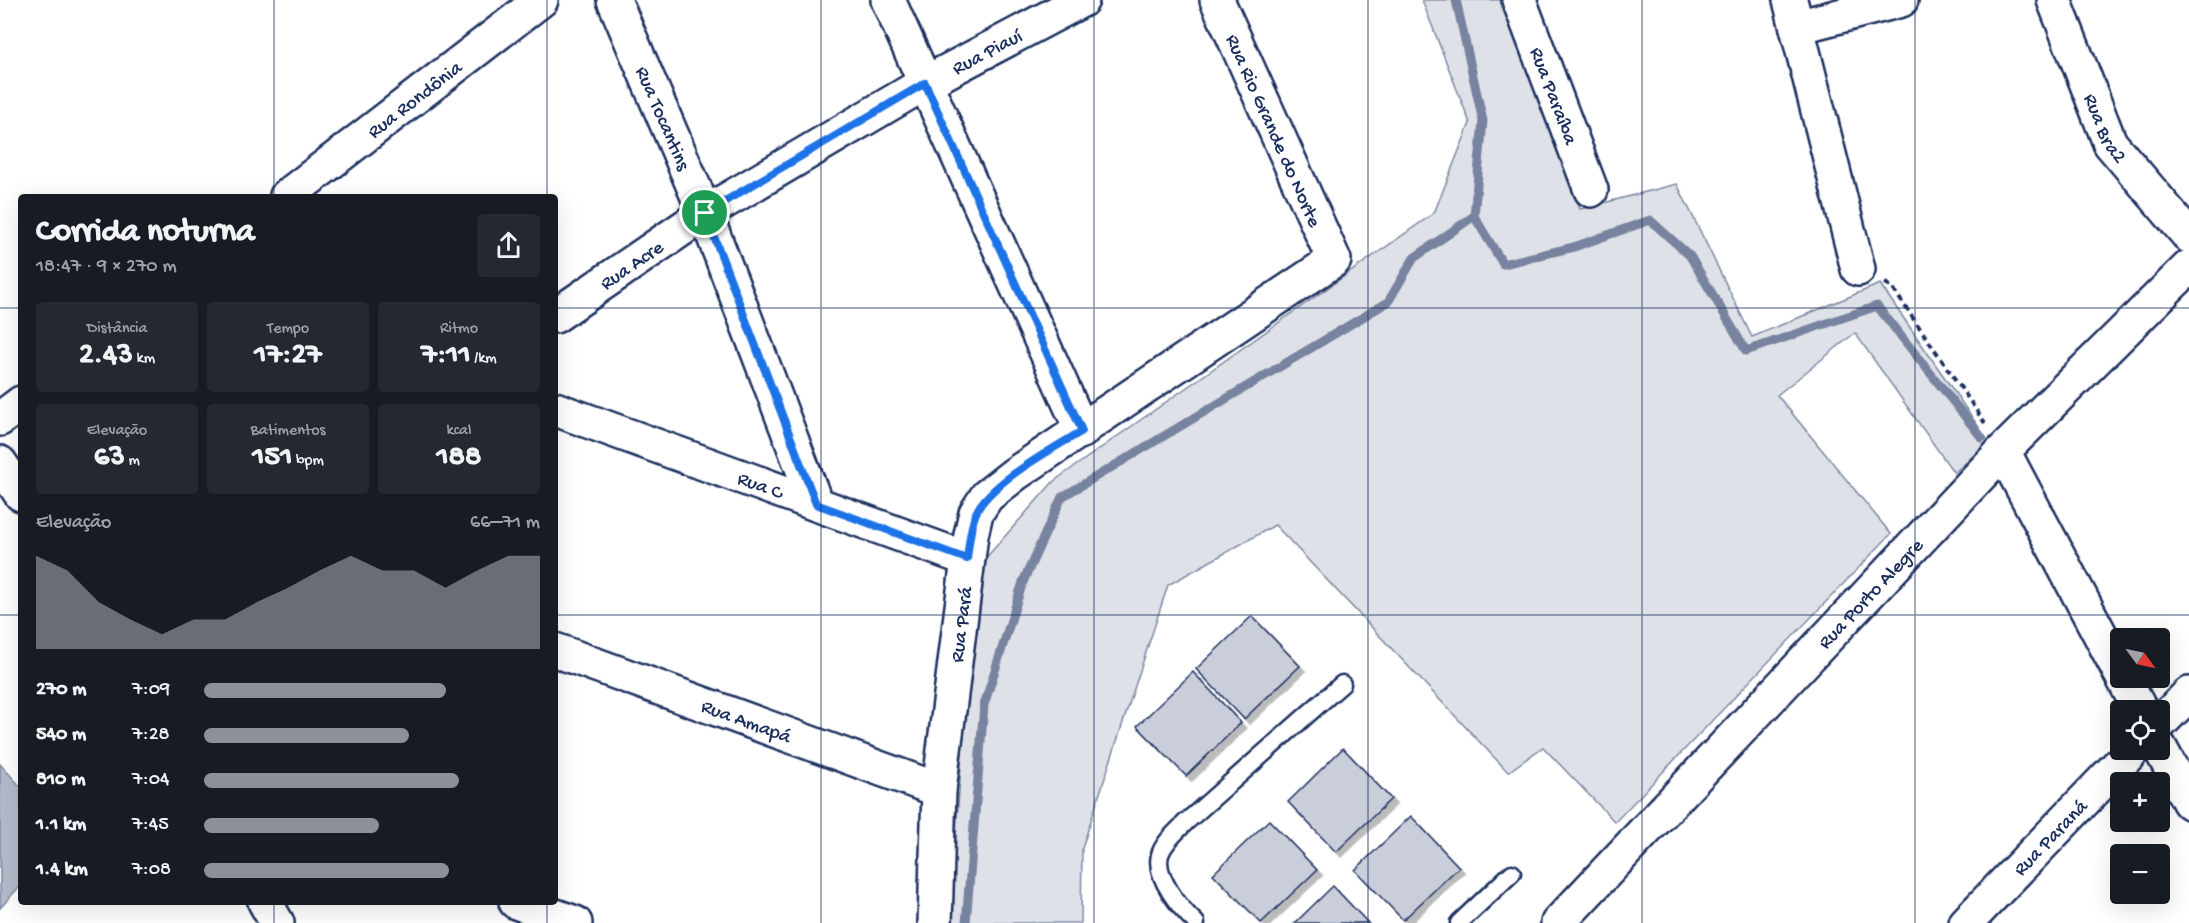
<!DOCTYPE html>
<html lang="pt">
<head>
<meta charset="utf-8">
<style>
	:root { --surface:#171b24; --page:#242831; --text:#f1f3f6; --muted:#9ea1a6; --accent:#8c9099 }
	body { margin:0; font-family:"Gochi Hand",sans-serif; background:var(--page); color:var(--text); height:100vh; display:flex; flex-direction:column; font-size:22px; white-space:nowrap }
	* { box-sizing:border-box; margin:0 }
	p { font-size:20px; color:var(--muted) }
	.icon { flex:none; width:33px; height:33px; fill:none; stroke:currentColor; stroke-width:2; stroke-linecap:round; stroke-linejoin:round }
	.map { position:relative; flex:1; overflow:hidden }
	.side { position:absolute; left:18px; top:194px; width:540px; height:711px; display:flex; flex-direction:column; background:var(--surface); border-radius:6px; box-shadow:0 6px 24px #0002 }
	.side>* { flex:none }
	.needle { width:39px; rotate:123deg }
	.fabs { position:absolute; left:2110px; top:628px; display:grid; gap:12px }
	.fabs a { display:grid; place-items:center; width:60px; height:60px; border-radius:6px; background:var(--surface); box-shadow:0 6px 24px #0002; font-size:30px }
	.pin { position:absolute; display:grid; place-items:center; width:51px; height:51px; color:#fff; margin:-26px; border:3px solid #fff; border-radius:50%; box-shadow:0 2px 6px #0007 }
	.round { display:grid; place-items:center; flex:none; width:63px; height:63px; border-radius:6px; background:var(--page) }
	.summary { display:flex; align-items:center; justify-content:space-between; height:102px; padding:0 18px }
	h1 { font-size:33px; font-weight:800; line-height:45px }
	.metrics { display:grid; grid-template-columns:repeat(3,1fr); gap:9px; height:102px; padding:6px 18px }
	.metrics div { display:grid; align-content:center; border-radius:6px; background:var(--page); text-align:center }
	.metrics b { font-size:30px; font-weight:800 }
	.metrics small { font-size:16px; font-weight:400 }
	.metrics p { font-size:16px }
	.chart { height:168px; padding:12px 18px }
	.chart p { display:flex; justify-content:space-between }
	.chart svg { width:100%; height:108px; margin-top:6px; fill:var(--accent); opacity:.7 }
	ul { padding:0 18px; list-style:none; font-size:20px }
	li { display:grid; grid-template-columns:96px 72px 1fr; align-items:center; height:45px }
	li i { height:15px; border-radius:8px; background:var(--accent) }
	.map>svg:first-child { display:block }
	.green { fill:#dee1e7; stroke:#7c88a2; stroke-width:1.5 }
	.water { fill:#b5bbca; stroke:#77839f; stroke-width:1.5 }
	.lines { fill:none; stroke-linecap:round; stroke-linejoin:round }
	.stream { stroke:#77839f; stroke-width:9 }
	.building { fill:#caceda; stroke:#1b2f5e; stroke-width:1.5; filter:url(#shadow) }
	.lane-casing { stroke:#1b2f5e; stroke-width:21 }
	.street-casing { stroke:#1b2f5e; stroke-width:38 }
	.path { stroke:#1b2f5e; stroke-width:4; stroke-dasharray:6 4.5; stroke-linecap:butt }
	.lane { stroke:#fff; stroke-width:16 }
	.street { stroke:#fff; stroke-width:33 }
	.route-casing { stroke:#fff; stroke-width:12 }
	.route { stroke:#1a73e8; stroke-width:8 }
	.grid { fill:none; stroke:#1b2f5e; stroke-width:1.5; stroke-opacity:0.55 }
	.labels { text-anchor:middle; stroke-width:4.5; stroke-linejoin:round; paint-order:stroke }
	.street-label { font-size:20px; fill:#1b2f5e; stroke:#fff }
</style>
</head>
<body>
<div class="map">
<svg width="2189" height="923" viewBox="0 0 2189 923">
	<defs>
		<filter id="shadow"><feDropShadow dx="5.5" dy="5.5" stdDeviation="0" flood-color="#0004"/></filter>
	</defs>
	<rect width="100%" height="100%" fill="#fff"/>
	<filter id="ink" filterUnits="userSpaceOnUse"><feTurbulence type="fractalNoise" baseFrequency=".0167" numOctaves="2"/><feDisplacementMap in="SourceGraphic" scale="12" xChannelSelector="R" yChannelSelector="G"/><feConvolveMatrix kernelMatrix="1 2 1 2 8 2 1 2 1" color-interpolation-filters="sRGB"/></filter>
	<g filter="url(#ink)">
		<path class="green" d="M1422 0H1502L1580 209 1677 184 1752 337 1880 284 1989 442 1954 473 1855 333 1777 395 1891 534 1615 822 1543 747 1508 772 1275 525 1168 585 1082 848 1081 923H949L976 569 1054 481 1434 213 1470 123Z"/>
		<path class="water" d="M0 764 21 787V885L0 908Z"/>
		<g class="lines">
			<g class="stream">
				<path d="M1474 216 1503 264 1574 247 1650 220 1690 256 1746 351 1877 306 1982 438"/>
				<path d="M966 923 984 705 1023 582 1062 497 1388 302 1414 258 1474 216 1483 121 1456 0"/>
			</g>
		</g>
		<g class="building">
			<path d="M1252 616 1300 666 1244 719 1196 669Z"/>
			<path d="M1193 672 1241 723 1186 776 1137 726Z"/>
			<path d="M1343 748 1391 799 1336 852 1288 802Z"/>
			<path d="M1411 816 1459 867 1403 920 1355 870Z"/>
			<path d="M1269 820 1317 870 1261 923 1213 874Z"/>
			<path d="M1333 886 1368 923H1295Z"/>
		</g>
		<g class="lines">
			<g class="lane-casing">
				<g id="lane">
					<path d="M1196 923C1181 909 1154 877 1160 855 1163 843 1177 831 1186 822L1342 684"/>
					<path d="M1459 923 1512 873"/>
				</g>
			</g>
			<g class="street-casing">
				<g id="street">
					<path id="s1" d="M614 0 705 213 816 504"/>
					<path d="M888 0 1082 431"/>
					<path id="s2" d="M1519 0 1591 190"/>
					<path d="M1790 0 1858 269"/>
					<path id="s3" d="M2054 0 2110 143 2189 236"/>
					<path d="M1797 27 1901 0"/>
					<path id="s4" d="M287 196 541 0"/>
					<path id="s5" d="M555 316 705 213 925 83 1082 0"/>
					<path id="s6" d="M555 409 967 559"/>
					<path d="M0 419 21 403"/>
					<path d="M2003 451 2121 674"/>
					<path d="M0 463 21 494"/>
					<path id="s7" d="M555 650 939 790"/>
					<path d="M2123 678 2141 711"/>
					<path d="M2160 723 2189 694"/>
					<path d="M2160 748 2189 802"/>
					<path d="M265 902 277 923"/>
					<path d="M516 902 575 923"/>
					<path id="s8" d="M935 923 939 790 971 535 976 513 987 496 1015 474 1334 260 1217 0"/>
					<path id="s9" d="M1558 923 2003 451 2189 267"/>
					<path id="s10" d="M1966 923 2133 750"/>
				</g>
			</g>
			<path class="path" d="M1885 283 1891 286 1985 423"/>
			<use href="#lane" class="lane"/>
			<use href="#street" class="street"/>
		</g>
	</g>
	<g class="lines" filter="url(#ink)">
		<g class="route-casing">
			<path id="route" d="M925 83 1082 431C1053 449 989 483 976 513 970 527 969 544 967 559L816 504 705 213Z"/>
		</g>
		<use href="#route" class="route"/>
	</g>
	<path class="grid" d="M274 0V196M547 0V196M821 0V923M1094 0V923M1368 0V923M1642 0V923M1915 0V923M0 308H21M555 308H2189M0 615H21M555 615H2189M274 902V923M547 902V923"/>
	<g class="labels">
		<g class="street-label">
			<text dy="7" stroke="none"><textPath href="#s5" startOffset="507">Rua Piauí</textPath></text>
			<text dy="7" stroke="none"><textPath href="#s2" startOffset="102">Rua Paraíba</textPath></text>
			<text dy="7" stroke="none"><textPath href="#s4" startOffset="160">Rua Rondônia</textPath></text>
			<text dy="7" stroke="none"><textPath href="#s1" startOffset="128">Rua Tocantins</textPath></text>
			<text dy="7" stroke="none"><textPath href="#s3" startOffset="138">Rua Bra2</textPath></text>
			<text transform="translate(1275 130) rotate(66)" y="7">Rua Rio Grande do Norte</text>
			<text dy="7" stroke="none"><textPath href="#s5" startOffset="92">Rua Acre</textPath></text>
			<text dy="7" stroke="none"><textPath href="#s6" startOffset="219">Rua C</textPath></text>
			<text dy="7" stroke="none"><textPath href="#s9" startOffset="454">Rua Porto Alegre</textPath></text>
			<text dy="7" stroke="none"><textPath href="#s8" startOffset="300">Rua Pará</textPath></text>
			<text dy="7" stroke="none"><textPath href="#s7" startOffset="204">Rua Amapá</textPath></text>
			<text dy="7" stroke="none"><textPath href="#s10" startOffset="120">Rua Paraná</textPath></text>
		</g>
	</g>
</svg>
<div class="fabs">
<a><svg class="needle" viewBox="-14 -14 28 28"><path d="M0-13l5 13h-10z" fill="#e53935"/><path d="M0 13l5-13h-10z" fill="#9ea1a6"/></svg></a>
<a><svg class="icon" aria-label="locate" viewBox="0 0 24 24"><circle cx="12" cy="12" r="6"/><path d="M12 2v4M12 18v4M2 12h4M18 12h4"/></svg></a>
<a>+</a>
<a>−</a>
</div>
<div class="pin" style="left:705px;top:213px;background:#1e9e55"><svg class="icon" aria-label="arrive" viewBox="0 0 24 24"><path d="M6 21V4h12l-3 4 3 4H6"/></svg></div>
<section class="side">
<div class="summary"><div><h1>Corrida noturna</h1><p>18:47 · 9 × 270 m</p></div><a class="round"><svg class="icon" aria-label="share" viewBox="0 0 24 24"><path d="M12 15V3M7 8l5-5 5 5M5 13v7h14v-7"/></svg></a></div>
<div class="metrics">
<div><p>Distância</p><b>2.43<small> km</small></b></div>
<div><p>Tempo</p><b>17:27</b></div>
<div><p>Ritmo</p><b>7:11<small> /km</small></b></div>
</div>
<div class="metrics">
<div><p>Elevação</p><b>63<small> m</small></b></div>
<div><p>Batimentos</p><b>151<small> bpm</small></b></div>
<div><p>kcal</p><b>188</b></div>
</div>
<div class="chart"><p><span>Elevação</span>66–71 m</p>
<svg viewBox="0 0 160 44" preserveAspectRatio="none"><path d="M0 44V6L10 12L20 25L30 32L40 38L50 32L60 32L70 25L80 19L90 12L100 6L110 12L120 12L130 19L140 12L150 6L160 6V44z"/></svg>
</div>
<ul>
<li><b>270 m</b>7:09<i style="width:72%"></i></li>
<li><b>540 m</b>7:28<i style="width:61%"></i></li>
<li><b>810 m</b>7:04<i style="width:76%"></i></li>
<li><b>1.1 km</b>7:45<i style="width:52%"></i></li>
<li><b>1.4 km</b>7:08<i style="width:73%"></i></li>
</ul>
</section>
</div>
</body>
</html>
